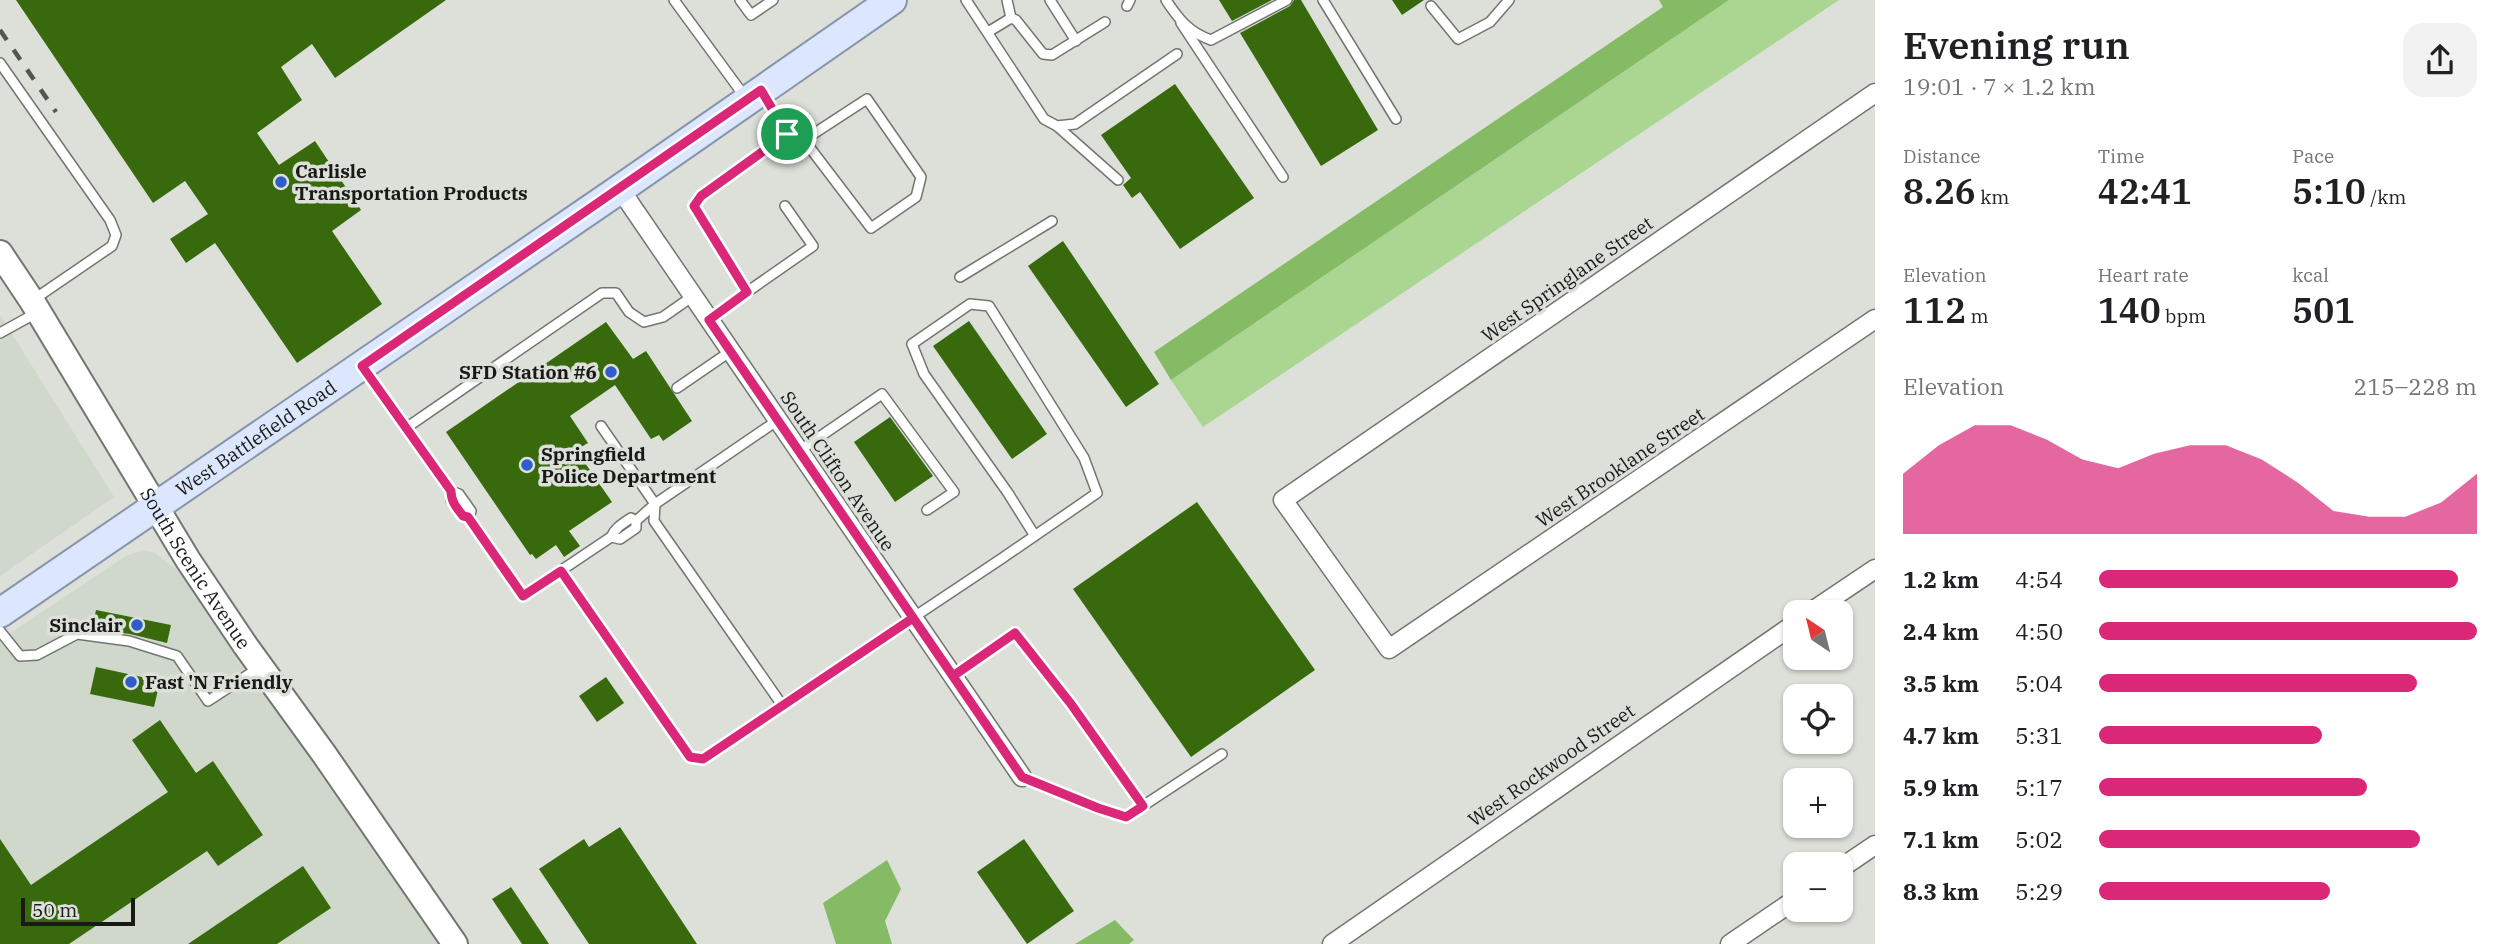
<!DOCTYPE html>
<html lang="en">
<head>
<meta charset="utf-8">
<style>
	:root { --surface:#fff; --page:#f2f2f2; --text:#202124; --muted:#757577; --accent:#db2777 }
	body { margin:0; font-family:"IBM Plex Serif",serif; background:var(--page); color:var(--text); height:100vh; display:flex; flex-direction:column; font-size:26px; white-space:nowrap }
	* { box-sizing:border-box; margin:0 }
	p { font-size:23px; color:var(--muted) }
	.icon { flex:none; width:38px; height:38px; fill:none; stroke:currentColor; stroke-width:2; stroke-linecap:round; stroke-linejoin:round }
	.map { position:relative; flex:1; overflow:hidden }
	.sheet { display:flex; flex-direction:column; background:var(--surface); width:630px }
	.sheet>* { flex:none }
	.needle { width:46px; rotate:325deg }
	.fabs { position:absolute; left:1783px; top:600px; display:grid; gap:14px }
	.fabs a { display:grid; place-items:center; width:70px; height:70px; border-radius:14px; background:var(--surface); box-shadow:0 2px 5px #0004; font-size:35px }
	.scale { position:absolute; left:21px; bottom:18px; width:114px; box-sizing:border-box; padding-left:7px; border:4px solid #191a18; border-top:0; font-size:19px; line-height:24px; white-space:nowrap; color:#191a18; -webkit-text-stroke:5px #dce0d9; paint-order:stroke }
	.pin { position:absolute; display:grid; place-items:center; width:60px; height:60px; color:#fff; margin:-30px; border:4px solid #fff; border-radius:50%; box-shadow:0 2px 7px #0007 }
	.round { display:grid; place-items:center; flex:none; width:74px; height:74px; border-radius:21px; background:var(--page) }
	.headline { display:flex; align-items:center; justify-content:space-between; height:119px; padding:0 28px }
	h1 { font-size:38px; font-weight:600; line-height:52px }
	.figures { display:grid; grid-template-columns:repeat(3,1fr); gap:10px; height:119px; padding:7px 28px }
	.figures div { display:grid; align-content:center }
	.figures b { font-size:35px; font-weight:600 }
	.figures small { font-size:19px; font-weight:400 }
	.figures p { font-size:19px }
	.chart { height:196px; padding:14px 28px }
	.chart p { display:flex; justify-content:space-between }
	.chart svg { width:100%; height:126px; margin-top:7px; fill:var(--accent); opacity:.7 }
	ul { padding:0 28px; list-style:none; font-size:23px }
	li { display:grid; grid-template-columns:112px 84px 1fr; align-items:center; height:52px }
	li i { height:18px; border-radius:9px; background:var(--accent) }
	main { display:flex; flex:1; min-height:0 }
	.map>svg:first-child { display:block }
	.built { fill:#cfd8ca }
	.green { fill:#aad691 }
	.forest { fill:#85bb65 }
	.building { fill:#38690d }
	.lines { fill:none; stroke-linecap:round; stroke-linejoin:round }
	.lane-casing { stroke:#727670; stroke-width:12 }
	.street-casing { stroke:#727670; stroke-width:21 }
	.secondary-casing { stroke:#727670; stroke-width:28 }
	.primary-casing { stroke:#8894ac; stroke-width:32 }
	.lane { stroke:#fff; stroke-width:9 }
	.street { stroke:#fff; stroke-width:18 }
	.secondary { stroke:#fff; stroke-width:24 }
	.primary { stroke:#dce6fd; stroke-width:28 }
	.rail { stroke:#535551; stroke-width:4.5; stroke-dasharray:12 12; stroke-linecap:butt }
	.route-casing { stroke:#fff; stroke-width:14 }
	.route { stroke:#db2777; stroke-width:9 }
	.poi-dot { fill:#305dcc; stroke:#dce0d9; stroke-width:2.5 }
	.labels { text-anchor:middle; stroke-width:7; stroke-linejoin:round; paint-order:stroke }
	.poi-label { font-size:19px; font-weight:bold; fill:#191a18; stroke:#dce0d9; text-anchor:start }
	.street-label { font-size:19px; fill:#191a18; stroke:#dce0d9 }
</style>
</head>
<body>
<main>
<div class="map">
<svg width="1875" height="944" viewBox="0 0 1875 944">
	<rect width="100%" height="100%" fill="#dce0d9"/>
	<g class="built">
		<path d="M0 315 114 497 0 576Z"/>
		<path d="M142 550 155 553 181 573 438 944H0V640L126 556Z"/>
	</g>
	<path class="green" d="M1729 0H1839L1203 427 1171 380Z"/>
	<g class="forest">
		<path d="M1659 0H1729L1171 380 1154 352 1663 7Z"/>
		<path d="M887 860 901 889 885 921 892 944H836L823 903Z"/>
		<path d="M1115 920 1134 940 1129 944H1075Z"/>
	</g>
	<g class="building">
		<path d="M16 0H446L335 78 312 44 281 67 302 100 257 133 279 165 315 141 361 210 332 231 382 304 297 363 215 243 186 263 170 239 208 214 185 181 153 203Z"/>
		<path d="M1219 0H1272L1232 21Z"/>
		<path d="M1294 0H1301L1378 130 1321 166 1240 33 1290 6Z"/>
		<path d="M1392 0H1424L1402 15Z"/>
		<path d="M1175 84 1254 198 1180 249 1140 192 1132 198 1123 185 1131 178 1101 135Z"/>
		<path d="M1063 241 1159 384 1126 407 1028 266Z"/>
		<path d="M969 321 1047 434 1012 459 933 346Z"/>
		<path d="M606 322 633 359 646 351 692 421 663 441 659 435 651 439 615 385 570 416 588 443 576 450 612 502 569 531 580 546 564 557 556 545 536 559 532 554 530 555 446 432Z"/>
		<path d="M890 417 933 476 895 502 854 442Z"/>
		<path d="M1197 502 1315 670 1191 757 1073 589Z"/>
		<path d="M96 610 171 625 167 643 130 634 92 629Z"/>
		<path d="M96 667 160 681 154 707 90 694Z"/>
		<path d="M606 677 624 703 597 722 579 696Z"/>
		<path d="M160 720 196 773 213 761 263 835 218 866 207 851 69 944H0V839L31 885 168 792 132 740Z"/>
		<path d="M620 827 697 944H589L539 869 584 839 589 847Z"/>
		<path d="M1024 839 1074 911 1027 944 977 872Z"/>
		<path d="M303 866 331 908 277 944H188Z"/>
		<path d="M511 887 549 944H522L492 899Z"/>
	</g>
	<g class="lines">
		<g class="lane-casing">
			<g id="lane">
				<path d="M674 0 745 97"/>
				<path d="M740 0 751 15 773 0"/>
				<path d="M966 0 1044 119 1057 126 1075 124 1177 54"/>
				<path d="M1007 0 1011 18"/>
				<path d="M1050 0 1076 41"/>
				<path d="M1166 0C1179 20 1189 32 1211 40L1287 0"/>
				<path d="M1323 0 1396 119"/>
				<path d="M1127 6 1130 0"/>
				<path d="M1431 6 1458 39 1490 22 1509 0"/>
				<path d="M1181 23 1283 177"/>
				<path d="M988 32 1011 18 1016 20 1043 54 1052 55 1105 22"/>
				<path d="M0 63 110 220 116 235 112 246 33 300"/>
				<path d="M1057 126 1118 180"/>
				<path d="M787 134 804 140 867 99 921 177 916 197 871 228 804 140"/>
				<path d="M960 277 1052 221"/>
				<path d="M747 292 813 246 785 206"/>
				<path d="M709 320 747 292 694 206 701 196 787 134 762 93"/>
				<path d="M0 333 38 312"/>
				<path d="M363 368 406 428 602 293H616L629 312 644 322 663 317 693 296"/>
				<path d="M677 388 731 351"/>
				<path d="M601 426 655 504 778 420"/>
				<path d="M406 428 451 491"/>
				<path d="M799 451 882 394 954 492 927 510"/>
				<path d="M655 504 654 521 782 705 1001 559 1097 493 1084 458 989 306 970 304 912 344 924 374 1008 493 1035 536"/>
				<path d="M469 517 471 511 459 494 451 491V500L463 516 469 517 523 596 611 537"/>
				<path d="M636 521 631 518C622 524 615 528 611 537L620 539 636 528V521L655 504"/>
				<path d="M561 571 690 757 703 759 782 705"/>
				<path d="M0 631 20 656 37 655 77 634 129 641 177 656 208 701 260 667"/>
				<path d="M953 676 1015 633 1071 704 1143 806"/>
				<path d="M1022 777 1098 809 1126 817 1222 754"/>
			</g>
		</g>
		<g class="street-casing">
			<g id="street">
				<path d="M1875 93 1283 500 1389 649 1875 319"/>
				<path d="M620 189 1022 777"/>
				<path d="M1811 612 1875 569"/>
				<path d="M1841 868 1875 845"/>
				<path d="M1332 944 1796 623"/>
				<path d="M1730 944 1796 899"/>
			</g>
		</g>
		<g class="secondary-casing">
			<g id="secondary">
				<path id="s1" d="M0 253 32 301 188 560 245 645 324 754 455 944"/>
			</g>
		</g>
		<g class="primary-casing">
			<g id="primary">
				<path id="s2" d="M0 613 620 189 892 0"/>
			</g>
		</g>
		<use href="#lane" class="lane"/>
		<use href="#street" class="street"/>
		<use href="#secondary" class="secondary"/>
		<use href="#primary" class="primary"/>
		<path class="rail" d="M0 30 56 112"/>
	</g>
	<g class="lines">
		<g class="route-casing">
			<path id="route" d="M787 134 761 90 362 366 451 491C451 502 457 508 463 516L468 517 523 596 561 571 690 757 703 759 913 618 1022 777 1098 808 1126 817 1143 806 1071 704 1015 633 953 676 709 320 747 292 694 206 701 196 787 134"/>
		</g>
		<use href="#route" class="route"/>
	</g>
	<g class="poi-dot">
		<circle cx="281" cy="182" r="7"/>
		<circle cx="611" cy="372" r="7"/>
		<circle cx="527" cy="465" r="7"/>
		<circle cx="137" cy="625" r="7"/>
		<circle cx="131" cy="682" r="7"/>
	</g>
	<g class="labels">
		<g class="poi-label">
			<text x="295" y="178">Carlisle<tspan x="295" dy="22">Transportation Products</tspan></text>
			<text x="597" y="379" text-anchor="end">SFD Station #6</text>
			<text x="541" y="461">Springfield<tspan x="541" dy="22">Police Department</tspan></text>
			<text x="123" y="632" text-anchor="end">Sinclair</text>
			<text x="145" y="689">Fast 'N Friendly</text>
		</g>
		<g class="street-label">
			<text transform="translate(1567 279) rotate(-35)" y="7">West Springlane Street</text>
			<text dy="7" stroke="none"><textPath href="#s2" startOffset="310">West Battlefield Road</textPath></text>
			<text transform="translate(1620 467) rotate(-34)" y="7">West Brooklane Street</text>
			<text transform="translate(838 471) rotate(56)" y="7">South Clifton Avenue</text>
			<text dy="7" stroke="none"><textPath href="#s1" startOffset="371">South Scenic Avenue</textPath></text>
			<text transform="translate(1551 765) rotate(-35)" y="7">West Rockwood Street</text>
		</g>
	</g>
</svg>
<div class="fabs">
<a><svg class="needle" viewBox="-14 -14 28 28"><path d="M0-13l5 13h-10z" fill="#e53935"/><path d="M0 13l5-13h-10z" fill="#757577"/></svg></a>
<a><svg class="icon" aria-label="locate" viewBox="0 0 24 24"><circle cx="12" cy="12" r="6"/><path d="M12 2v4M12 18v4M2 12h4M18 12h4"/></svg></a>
<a>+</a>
<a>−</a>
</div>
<div class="scale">50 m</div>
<div class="pin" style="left:787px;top:134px;background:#1e9e55"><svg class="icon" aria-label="arrive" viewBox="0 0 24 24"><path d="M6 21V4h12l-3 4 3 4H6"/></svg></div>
</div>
<section class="sheet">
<div class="headline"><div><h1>Evening run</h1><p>19:01 · 7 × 1.2 km</p></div><a class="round"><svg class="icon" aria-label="share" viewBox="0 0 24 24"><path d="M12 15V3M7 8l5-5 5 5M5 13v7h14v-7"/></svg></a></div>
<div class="figures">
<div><p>Distance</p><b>8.26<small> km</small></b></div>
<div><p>Time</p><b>42:41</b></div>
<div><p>Pace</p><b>5:10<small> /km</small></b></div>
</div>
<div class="figures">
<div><p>Elevation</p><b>112<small> m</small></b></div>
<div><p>Heart rate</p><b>140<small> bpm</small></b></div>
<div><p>kcal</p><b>501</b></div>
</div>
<div class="chart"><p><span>Elevation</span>215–228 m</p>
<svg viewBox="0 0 160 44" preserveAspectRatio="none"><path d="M0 44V23L10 13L20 6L30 6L40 11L50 18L60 21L70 16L80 13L90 13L100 18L110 26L120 36L130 38L140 38L150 33L160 23V44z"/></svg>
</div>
<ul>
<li><b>1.2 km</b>4:54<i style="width:95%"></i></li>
<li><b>2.4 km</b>4:50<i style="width:100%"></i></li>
<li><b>3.5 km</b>5:04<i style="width:84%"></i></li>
<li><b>4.7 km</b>5:31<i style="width:59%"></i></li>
<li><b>5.9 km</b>5:17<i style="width:71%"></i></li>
<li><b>7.1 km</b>5:02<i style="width:85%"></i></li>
<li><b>8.3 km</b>5:29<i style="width:61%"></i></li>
</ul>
</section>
</main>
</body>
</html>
